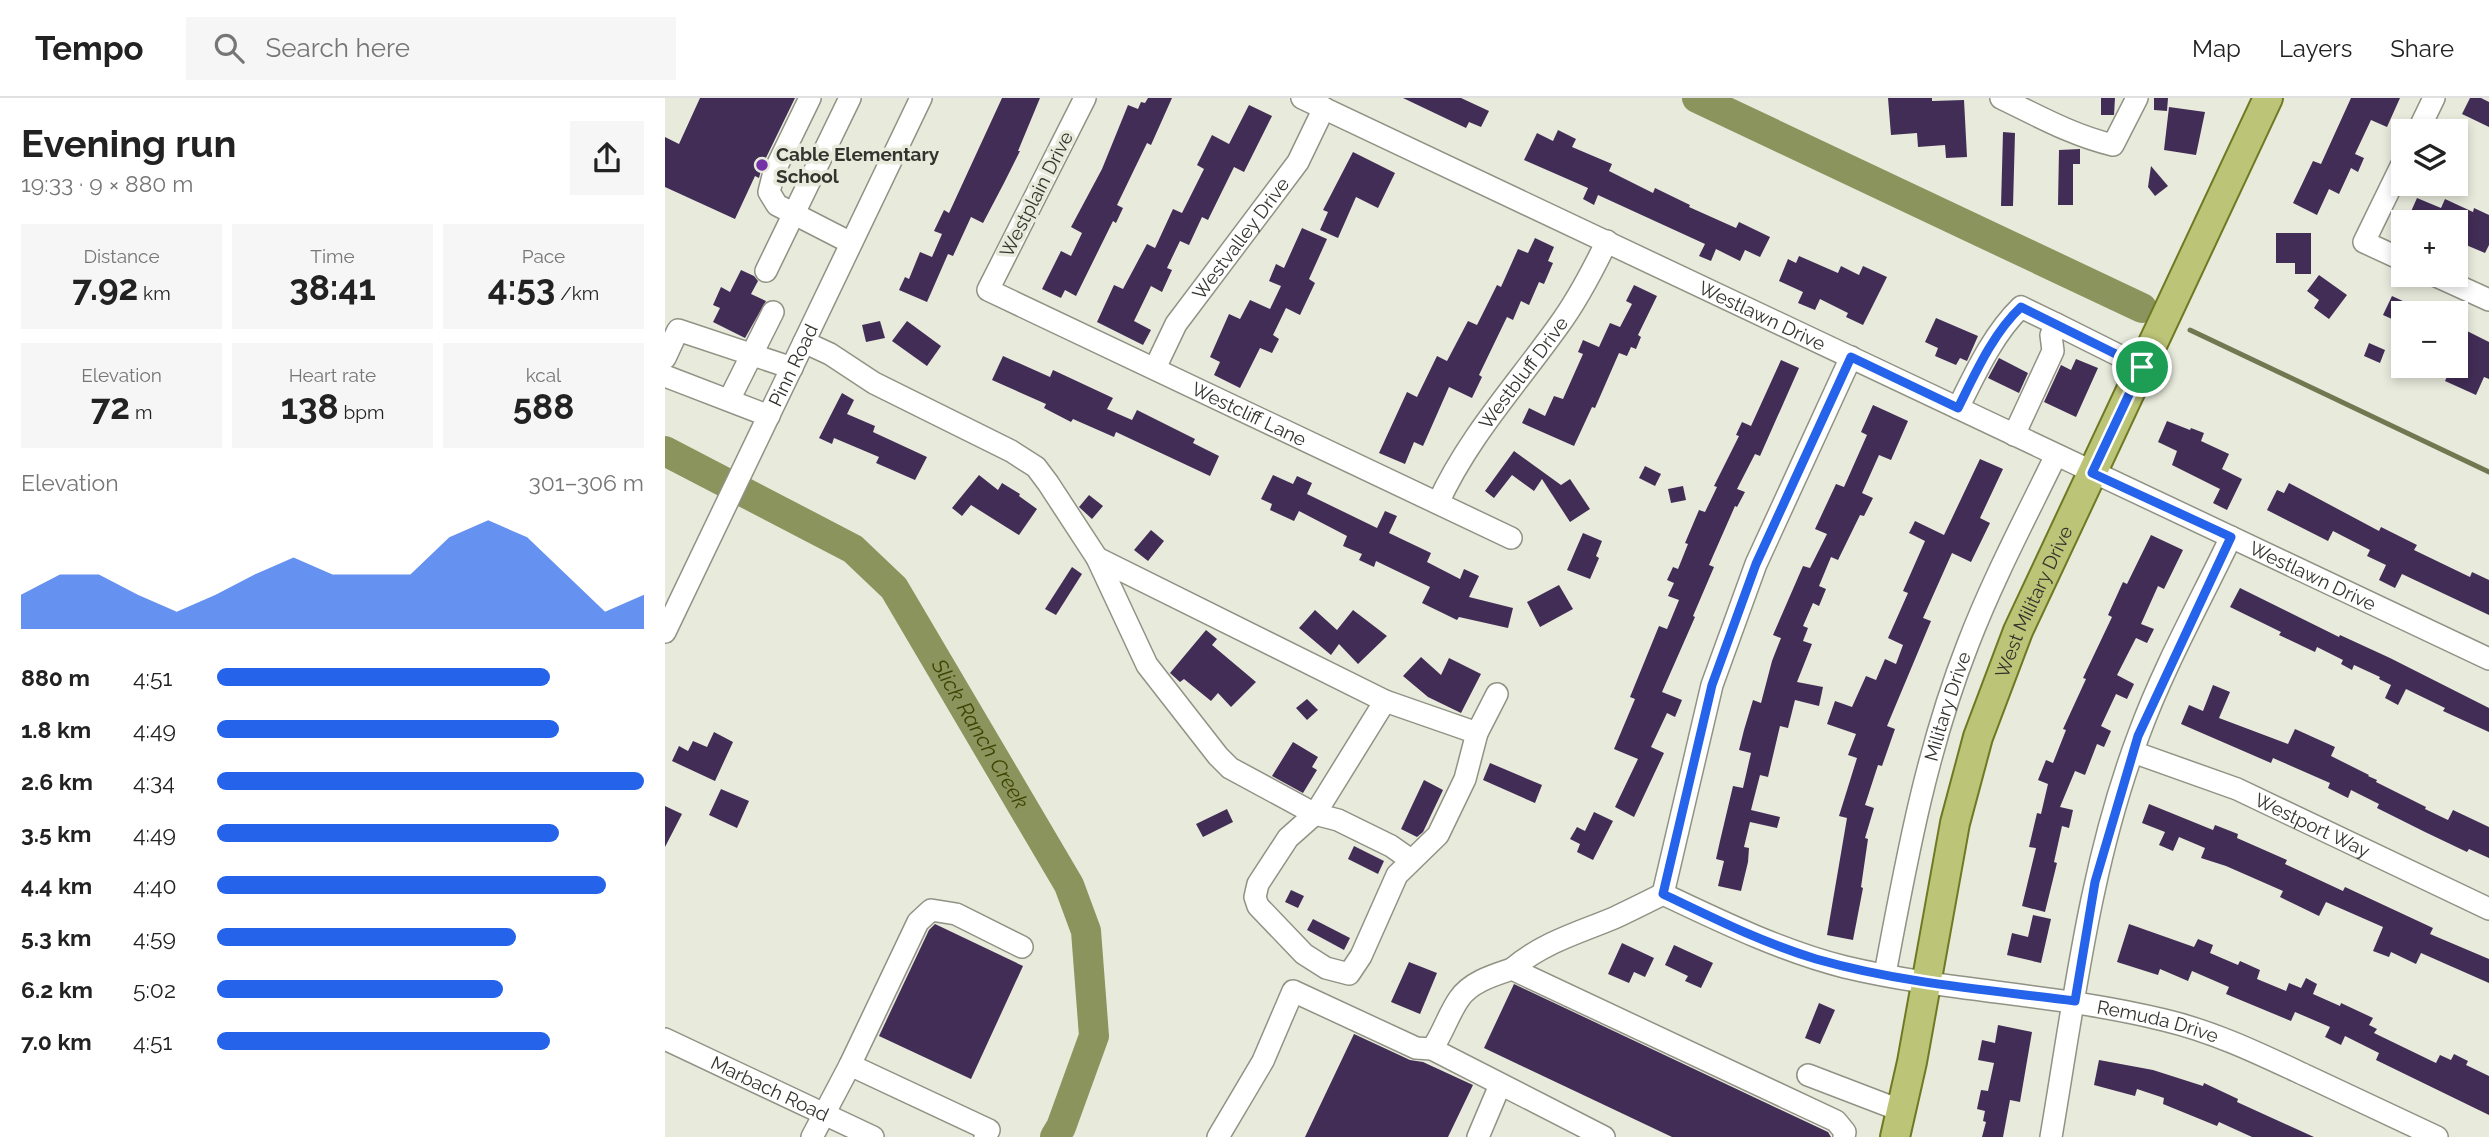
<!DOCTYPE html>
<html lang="en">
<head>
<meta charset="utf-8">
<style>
	:root { --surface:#fff; --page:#f6f6f6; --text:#222; --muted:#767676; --line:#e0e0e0; --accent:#2563eb }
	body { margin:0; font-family:Raleway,sans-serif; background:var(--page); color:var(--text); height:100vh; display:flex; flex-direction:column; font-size:26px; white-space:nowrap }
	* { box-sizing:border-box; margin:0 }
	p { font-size:23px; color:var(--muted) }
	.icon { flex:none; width:38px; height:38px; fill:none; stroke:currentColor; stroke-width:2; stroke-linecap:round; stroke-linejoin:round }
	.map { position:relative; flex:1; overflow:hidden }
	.details { display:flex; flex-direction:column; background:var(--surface); width:665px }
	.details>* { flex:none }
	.tools { position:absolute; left:1726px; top:21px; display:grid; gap:14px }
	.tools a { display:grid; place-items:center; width:77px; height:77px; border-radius:0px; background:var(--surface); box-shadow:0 4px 10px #0003; font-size:35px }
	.pin { position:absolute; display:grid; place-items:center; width:60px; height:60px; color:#fff; margin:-30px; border:4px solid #fff; border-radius:50%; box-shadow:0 2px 7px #0007 }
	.round { display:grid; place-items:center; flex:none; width:74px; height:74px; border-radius:0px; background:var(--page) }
	.head { display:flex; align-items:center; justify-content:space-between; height:119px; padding:0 21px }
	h1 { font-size:38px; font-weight:700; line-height:52px }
	.metrics { display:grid; grid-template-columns:repeat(3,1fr); gap:10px; height:119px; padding:7px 21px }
	.metrics div { display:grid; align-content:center; border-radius:0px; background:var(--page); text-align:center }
	.metrics b { font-size:35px; font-weight:700 }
	.metrics small { font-size:19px; font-weight:400 }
	.metrics p { font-size:19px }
	.chart { height:196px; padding:14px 21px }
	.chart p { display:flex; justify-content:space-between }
	.chart svg { width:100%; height:126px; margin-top:7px; fill:var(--accent); opacity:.7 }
	ul { padding:0 21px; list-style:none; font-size:23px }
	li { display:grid; grid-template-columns:112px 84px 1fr; align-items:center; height:52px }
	li i { height:18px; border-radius:9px; background:var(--accent) }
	header { display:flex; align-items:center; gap:42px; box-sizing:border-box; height:98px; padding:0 35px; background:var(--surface); border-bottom:2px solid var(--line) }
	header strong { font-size:33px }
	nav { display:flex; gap:38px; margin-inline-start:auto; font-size:24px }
	.search { width:490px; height:63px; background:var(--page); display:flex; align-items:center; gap:18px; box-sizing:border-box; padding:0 24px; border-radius:0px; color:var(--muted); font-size:26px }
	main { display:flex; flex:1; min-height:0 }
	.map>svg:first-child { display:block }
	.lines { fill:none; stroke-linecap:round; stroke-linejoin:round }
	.stream { stroke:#717750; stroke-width:5 }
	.river { stroke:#8c945e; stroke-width:30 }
	.building { fill:#422d56 }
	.minor-casing { stroke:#909284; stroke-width:24 }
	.major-casing { stroke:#6f7822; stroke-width:32 }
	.minor { stroke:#fff; stroke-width:21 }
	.major { stroke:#bcc477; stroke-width:28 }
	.route-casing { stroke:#fff; stroke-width:14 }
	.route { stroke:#2563eb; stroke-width:9 }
	.poi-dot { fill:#7432a7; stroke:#e8ebdc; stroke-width:2.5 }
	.labels { text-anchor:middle; stroke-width:7; stroke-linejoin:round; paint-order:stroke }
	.poi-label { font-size:19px; font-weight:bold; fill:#33342e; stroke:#e8ebdc; text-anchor:start }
	.street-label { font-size:19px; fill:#33342e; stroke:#e8ebdc }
	.water-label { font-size:21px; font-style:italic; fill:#3d4300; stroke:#e8ebdc }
</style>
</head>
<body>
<header>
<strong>Tempo</strong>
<div class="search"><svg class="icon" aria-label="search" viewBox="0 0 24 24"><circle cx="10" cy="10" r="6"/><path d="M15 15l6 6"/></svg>Search here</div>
<nav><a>Map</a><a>Layers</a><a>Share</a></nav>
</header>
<main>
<section class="details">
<div class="head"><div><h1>Evening run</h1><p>19:33 · 9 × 880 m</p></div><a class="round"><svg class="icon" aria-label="share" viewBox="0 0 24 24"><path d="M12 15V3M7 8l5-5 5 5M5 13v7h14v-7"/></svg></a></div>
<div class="metrics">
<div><p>Distance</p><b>7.92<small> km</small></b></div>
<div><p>Time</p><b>38:41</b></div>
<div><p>Pace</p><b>4:53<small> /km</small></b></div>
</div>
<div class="metrics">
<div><p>Elevation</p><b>72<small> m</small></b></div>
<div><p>Heart rate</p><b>138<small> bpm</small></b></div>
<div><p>kcal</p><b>588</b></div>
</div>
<div class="chart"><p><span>Elevation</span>301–306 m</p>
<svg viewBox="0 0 160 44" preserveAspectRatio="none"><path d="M0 44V32L10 25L20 25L30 32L40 38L50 32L60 25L70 19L80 25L90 25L100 25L110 12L120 6L130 12L140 25L150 38L160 32V44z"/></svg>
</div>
<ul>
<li><b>880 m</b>4:51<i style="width:78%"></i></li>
<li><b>1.8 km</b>4:49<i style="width:80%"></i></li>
<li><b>2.6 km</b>4:34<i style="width:100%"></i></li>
<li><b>3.5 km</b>4:49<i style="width:80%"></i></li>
<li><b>4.4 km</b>4:40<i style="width:91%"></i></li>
<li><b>5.3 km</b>4:59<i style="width:70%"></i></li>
<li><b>6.2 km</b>5:02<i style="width:67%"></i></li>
<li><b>7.0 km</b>4:51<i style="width:78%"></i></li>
</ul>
</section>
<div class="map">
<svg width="1824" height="1039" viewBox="0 0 1824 1039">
	<rect width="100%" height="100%" fill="#e8ebdc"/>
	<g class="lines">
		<path class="stream" d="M1525 232 1824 374"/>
		<g class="river">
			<path d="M1032 0 1477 210"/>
			<path id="s1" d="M0 353 188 451 229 490 404 787 421 833 429 938 396 1029 390 1039"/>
		</g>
	</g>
	<g class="building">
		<path d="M35 0H130L97 68 94 80 90 78 70 121 0 89V39L14 46Z"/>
		<path d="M337 0H375L353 53H355L339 85 318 125 306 119 288 158 283 156 262 204 234 192 240 179 244 181 255 154 267 159 277 136 269 133 279 112 284 115Z"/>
		<path d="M483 0H507L486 47 482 45 452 107 458 110 451 125 448 123 411 198 400 192 396 200 377 191 396 153 406 158 417 135 406 129 437 71 463 7 473 11 476 4 480 5Z"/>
		<path d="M738 0H796L824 13 816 29 804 24 801 30Z"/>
		<path d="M1223 0H1267V3L1299 2 1302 59 1281 60 1280 47 1253 49 1252 35 1226 37Z"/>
		<path d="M1436 0H1450L1449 17H1436Z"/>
		<path d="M1489 0H1503L1502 13 1489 12Z"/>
		<path d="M1686 0H1735L1722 29 1706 22 1690 56 1699 60 1693 74 1686 70 1674 96 1664 91 1652 117 1628 105 1648 63 1656 66Z"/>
		<path d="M1805 0H1816L1824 4V29L1797 16Z"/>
		<path d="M584 7 607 18 579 74 569 69 543 122 537 119 524 147 515 143 502 170 507 172 497 194 486 188 469 223 486 232 478 247 432 224 449 187 458 191 482 146 490 150 508 111 517 115 539 71 532 67 547 37 564 46Z"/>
		<path d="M1504 9 1540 14 1531 57 1499 52Z"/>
		<path d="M893 32 911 41 907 49 947 66 944 73 988 95 990 90 1025 107 1024 109 1071 130 1074 124 1105 139 1095 159 1080 152 1075 163 1051 151 1046 163 1034 158 1040 146 933 97 929 107 918 101 923 90 859 62 872 35 888 43Z"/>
		<path d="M1338 34 1350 35 1348 108H1336Z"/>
		<path d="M1415 51V66H1408V107H1393L1394 52Z"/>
		<path d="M688 54 730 75 713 110 691 99 673 140 655 132 663 114 658 112Z"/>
		<path d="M1486 68 1503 88 1490 98 1483 89Z"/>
		<path d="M1752 100 1776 110 1780 101 1808 114 1809 110 1824 117V147L1820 155 1794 144 1803 124H1757L1744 118Z"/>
		<path d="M637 130 662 141 644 181 650 185 635 217 621 210 608 237 614 241 607 255 595 250 575 290 549 277 555 264 545 259 564 216 575 221 585 202 605 211 616 188 604 183 611 166 619 170Z"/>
		<path d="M1611 135H1646V176H1630V165H1611Z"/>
		<path d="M870 140 889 149 883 163 888 165 879 186 874 184 864 207 856 203 848 222 842 219 814 277 817 279 807 300 784 289 758 348 749 344 740 366 714 355 742 294 752 299 772 258 782 263 803 223 812 227 832 187 836 189 853 151 863 155Z"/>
		<path d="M1134 158 1173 175 1176 168 1194 177 1198 168 1222 179 1198 227 1181 219 1183 215 1155 201 1150 212 1133 205 1138 194 1114 183 1123 161 1131 165Z"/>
		<path d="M76 172 89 178 93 183 86 196 101 203 80 240 48 224 55 210 48 207 56 189 65 194Z"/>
		<path d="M1654 177 1682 197 1664 221 1649 210 1654 202 1642 193Z"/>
		<path d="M969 187 992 198 973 237 976 239 971 251 966 249 962 258 954 255 930 310 927 309 909 348 857 325 864 310 880 318 889 298 898 301 918 256 913 254 918 242 934 249 945 225 955 229 967 206 961 203Z"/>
		<path d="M1727 198 1764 215H1738V226L1718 217Z"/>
		<path d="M1271 220 1313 238 1302 263 1295 260 1291 267 1270 258 1273 250 1260 244Z"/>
		<path d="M215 223 220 240 201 244 197 227Z"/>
		<path d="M242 223 276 248 262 268 227 243Z"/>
		<path d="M1790 227 1824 244V281L1819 279 1811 297 1780 283 1787 268H1790Z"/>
		<path d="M1704 245 1720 252 1715 265 1699 258Z"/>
		<path d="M338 258 385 279 388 272 448 300 442 311 467 322 472 312 530 341 528 345 554 358 545 378 451 334 449 339 408 321 406 324 379 310 381 306 327 282Z"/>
		<path d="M1334 260 1363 275 1354 295 1323 280Z"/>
		<path d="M1411 261 1433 270 1411 319 1379 304 1396 267 1406 272Z"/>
		<path d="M1116 262 1134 270 1095 358 1090 356 1072 391 1080 394 1072 409 1070 408 1044 467 1049 469 1028 518 1030 519 997 594 1017 602 1010 619 1002 615 986 649 999 655 969 719 950 709 973 661 949 651 970 601 965 599 994 528 1002 531 1014 502 1003 498 1009 485 1002 482 1008 469 1013 471 1023 446 1020 445 1034 412 1040 414 1052 389 1049 388 1074 338 1071 337 1077 324 1086 328Z"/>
		<path d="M177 295 189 302 182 316 210 328 208 334 262 359 250 382 211 365 214 359 169 340 167 346 154 340Z"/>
		<path d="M1208 307 1243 323 1226 362 1214 357 1197 395 1208 400 1199 418 1195 417 1173 462 1166 459 1154 488 1161 491 1154 508 1148 505 1138 528 1143 530 1138 543 1147 546 1132 584 1158 589 1154 608 1130 602 1123 630 1115 628 1103 679 1095 677 1086 712 1115 719 1112 730 1085 724 1079 749 1084 750 1083 764 1076 793 1053 788 1059 763 1051 761 1055 743 1068 688 1078 690 1086 655 1074 652 1079 632 1088 602 1096 605 1107 563 1116 540 1108 537 1138 468 1145 470 1162 436 1150 431 1171 386 1179 389 1202 337 1196 334Z"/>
		<path d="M1502 323 1525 332 1526 330 1539 335 1536 343 1564 356 1557 371 1577 381 1562 412 1548 405 1555 391 1507 367 1512 353 1493 344Z"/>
		<path d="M849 353 896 387 905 381 925 411 905 424 877 381 869 393 847 377 829 400 820 393Z"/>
		<path d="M1315 361 1338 371 1315 420 1325 425 1306 464 1287 455 1258 520 1266 523 1222 628 1230 631 1217 668 1213 667 1200 707 1209 710 1200 740 1203 741 1196 789 1198 790 1188 842 1162 837 1182 720 1174 718 1192 660 1183 657 1191 636 1162 626 1170 603 1187 609 1201 578 1211 582 1220 561 1231 566 1238 547 1223 540 1243 495 1238 493 1260 443 1244 435 1250 423 1279 437Z"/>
		<path d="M980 368 996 376 990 388 974 380Z"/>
		<path d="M314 377 333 392 337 385 355 396 354 398 372 411 354 437 306 407 297 418 287 410Z"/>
		<path d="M608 377 628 386 632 378 647 385 642 396 712 430 720 413 732 418 724 435 766 455 762 464 795 481 799 471 814 478 804 499 848 510 843 530 794 519 792 522 757 505 765 489 711 463 709 469 694 462 697 456 678 448 682 438 634 413 629 423 605 412 607 406 596 401Z"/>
		<path d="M1624 385 1714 433 1716 429 1752 447 1749 452 1805 479 1807 474 1824 482V517L1737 476 1730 490 1714 482 1721 467 1702 458 1705 452 1668 433 1663 443 1602 412 1612 392 1619 395Z"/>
		<path d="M1018 388 1021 402 1006 405 1003 391Z"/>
		<path d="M424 397 438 408 427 421 414 409Z"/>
		<path d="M486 432 499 443 483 463 469 452Z"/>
		<path d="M918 435 937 443 931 458 934 460 925 481 902 472Z"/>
		<path d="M1486 437 1518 452 1499 491 1493 488 1476 526 1489 531 1482 545 1471 540 1452 577 1469 586 1462 601 1451 596 1436 628 1446 633 1439 649 1432 646 1420 677 1410 673 1395 709 1408 712 1404 730 1397 728 1389 764 1392 765 1380 814 1357 808 1371 750 1364 749 1372 715 1376 716 1383 686 1373 682 1381 662 1388 665 1401 632 1398 631 1421 581 1418 580 1447 519 1443 517 1458 484 1462 486Z"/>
		<path d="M407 469 417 476 391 517 380 511Z"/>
		<path d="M894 487 908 511 875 529 862 504Z"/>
		<path d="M1575 490 1674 539 1675 537 1725 560 1824 610V634L1778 613 1780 610 1741 591 1733 607 1720 600 1726 587 1714 581 1715 579 1689 567 1687 572 1676 566 1678 562 1652 549 1650 554 1614 537 1616 534 1565 509Z"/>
		<path d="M650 512 672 532 688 512 722 538 693 566 674 546 666 557 634 530Z"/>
		<path d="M541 532 552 541 547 547 591 584 566 609 553 595 546 603 519 581 515 584 505 575Z"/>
		<path d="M756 559 776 577 784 560 816 576 796 615 763 599 738 578Z"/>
		<path d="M1548 587 1565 594 1554 620 1623 646 1630 631 1670 649 1666 658 1704 677 1703 678 1712 682 1711 684 1761 709 1760 711 1783 722 1788 712 1824 729V760L1804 751 1802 754 1760 734 1712 710 1714 706 1686 692 1683 700 1663 690 1665 685 1608 660 1606 665 1516 626 1524 607 1538 613Z"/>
		<path d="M642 601 653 612 642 622 631 610Z"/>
		<path d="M49 634 68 644 50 683 7 663 14 648 23 653 28 643 42 649Z"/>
		<path d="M628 644 653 659 647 669 652 672 638 695 607 678Z"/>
		<path d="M825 665 877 687 870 705 818 682Z"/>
		<path d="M759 682 778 692 758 734 752 739 736 731Z"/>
		<path d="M56 691 84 703 72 730 44 717Z"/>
		<path d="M1484 706 1548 732 1550 727 1573 736 1572 740 1622 762 1620 766 1678 793 1680 789 1768 830 1765 836 1824 861V885L1756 855 1751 866 1726 854 1724 859 1708 853 1718 829 1661 804 1654 818 1615 799 1618 793 1561 768 1536 760 1540 750 1514 739 1508 753 1494 747 1500 734 1477 725Z"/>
		<path d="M0 708 17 716 0 749Z"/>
		<path d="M562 711 568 724 538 739 531 726Z"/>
		<path d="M929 714 948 723 928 762 912 754 915 746 905 741 912 729 920 733Z"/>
		<path d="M689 748 719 763 713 776 683 761Z"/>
		<path d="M626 792 639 798 633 810 620 804Z"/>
		<path d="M1368 817 1386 821 1376 865 1342 857 1347 835 1363 839Z"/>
		<path d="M648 821 685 840 679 852 642 832Z"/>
		<path d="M270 826 358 868 306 981 214 938 264 832Z"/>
		<path d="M1464 826 1529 849 1533 841 1548 847 1545 855 1573 867 1575 863 1595 872 1592 881 1621 893 1624 885 1636 890 1641 880 1652 886 1648 896 1675 908 1676 905 1708 920 1704 927 1712 931 1709 935 1771 965 1775 957 1786 962 1789 956 1803 963 1801 967 1824 978V1017L1711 962 1714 955 1680 938 1676 947 1660 939 1665 929 1630 914 1626 923 1561 896 1564 889 1527 873 1523 883 1495 871 1493 877 1452 864Z"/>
		<path d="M957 845 989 860 980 879 969 874 964 885 943 876Z"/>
		<path d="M1009 847 1048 865 1036 890 1020 883 1023 878 1000 867Z"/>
		<path d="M744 864 772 875 755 916 726 904Z"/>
		<path d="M849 886 1163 1034 1166 1039H1007L819 950Z"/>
		<path d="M1154 905 1170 912 1155 946 1140 940Z"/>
		<path d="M1333 927 1367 934 1355 1004 1345 1002 1338 1039H1317L1321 1024 1318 1023 1320 1013 1312 1011 1316 992 1323 993 1329 965 1313 962 1317 942 1330 945Z"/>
		<path d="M689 936 745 962 758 964 808 987 783 1039H640Z"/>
		<path d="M1434 962 1488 972 1538 988 1539 985 1573 1001 1572 1004 1649 1039H1587L1554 1024 1552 1028 1498 1006 1499 1000 1472 991 1470 998 1429 987Z"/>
	</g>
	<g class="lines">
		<g class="minor-casing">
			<g id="minor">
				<path d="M145 0 109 74 104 94 112 107 186 145"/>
				<path id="s2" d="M420 0 323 192 846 440"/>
				<path id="s3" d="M637 0 1824 561"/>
				<path d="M1336 0C1373 18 1409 38 1448 47L1472 0"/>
				<path d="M1753 33 1769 0"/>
				<path d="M1738 64 1699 144 1738 162"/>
				<path d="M101 173 185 0"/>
				<path d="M1769 177 1824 202"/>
				<path d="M139 244 165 256 209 285 346 353 371 369 383 385 432 460 482 567 553 658 565 670 650 716 673 722 726 748 746 762"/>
				<path d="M0 260 13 232 127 270"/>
				<path id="s4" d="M490 270 511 226 633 64 659 10"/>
				<path d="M0 278 104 318"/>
				<path d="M64 302 108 214"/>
				<path d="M1293 310C1310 276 1328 236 1356 209L1391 226"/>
				<path d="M1349 337 1388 253 1386 237 1391 226 1477 269"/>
				<path id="s5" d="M773 405C803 339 852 286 894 227 913 201 928 172 942 143"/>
				<path d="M432 460 720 603 812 635"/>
				<path id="s6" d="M0 534 256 0"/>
				<path d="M720 603 650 716 623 740 593 786 590 799 593 808 639 856 661 870 684 876 696 858 732 777 773 737 800 681 812 635 832 596"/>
				<path id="s7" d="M1468 654 1572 691 1824 811"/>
				<path id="s8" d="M998 796C1057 824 1117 853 1180 869 1285 894 1394 896 1499 922 1550 934 1595 956 1642 978 1685 998 1729 1019 1772 1039"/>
				<path d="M998 796 1047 587 1091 466 1186 259"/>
				<path d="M847 871C877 845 913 835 949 820 966 812 982 804 998 796"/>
				<path id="s9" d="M1220 876C1241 764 1261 653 1303 546 1328 481 1361 419 1391 357"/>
				<path id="s10" d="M0 941 208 1039"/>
				<path d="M767 951 939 1039"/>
				<path d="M1143 977 1237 1013"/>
				<path d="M147 1039 185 967"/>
				<path d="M320 1039 324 1032 185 967 253 824 266 812 291 816 357 849"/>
				<path d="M553 1039 598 963 628 893 751 950 767 951C778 935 783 917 794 901 805 884 829 877 847 871L1171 1023 1180 1034 1179 1039"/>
				<path d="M813 1039 835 987"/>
				<path d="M1386 1039C1409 904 1425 765 1474 636 1499 568 1535 504 1566 439"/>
			</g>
		</g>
		<g class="major-casing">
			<g id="major">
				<path id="s11" d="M1230 1039 1247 964 1290 725 1313 639 1353 533 1603 0"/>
			</g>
		</g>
		<use href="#minor" class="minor"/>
		<use href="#major" class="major"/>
	</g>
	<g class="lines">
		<g class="route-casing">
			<path id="route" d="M1356 209 1477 269 1427 375 1566 439 1473 638 1430 784 1410 903C1323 892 1235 885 1151 861 1098 845 1048 820 998 796L1047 587 1091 466 1186 259 1293 310C1310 276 1328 235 1356 209Z"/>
		</g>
		<use href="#route" class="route"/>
	</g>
	<circle class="poi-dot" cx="97" cy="67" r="7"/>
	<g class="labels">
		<g class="poi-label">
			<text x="111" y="63">Cable Elementary<tspan x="111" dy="22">School</tspan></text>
		</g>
		<g class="street-label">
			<text transform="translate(371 96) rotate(-63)" y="7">Westplain Drive</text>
			<text dy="7" stroke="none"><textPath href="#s4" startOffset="156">Westvalley Drive</textPath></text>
			<text dy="7" stroke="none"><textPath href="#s3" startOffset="509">Westlawn Drive</textPath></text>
			<text dy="7" stroke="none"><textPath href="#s6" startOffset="296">Pinn Road</textPath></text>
			<text dy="7" stroke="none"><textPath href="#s5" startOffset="156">Westbluff Drive</textPath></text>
			<text dy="7" stroke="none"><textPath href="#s2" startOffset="504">Westcliff Lane</textPath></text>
			<text dy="7" stroke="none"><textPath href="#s3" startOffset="1118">Westlawn Drive</textPath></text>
			<text dy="7" stroke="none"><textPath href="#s11" startOffset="555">West Military Drive</textPath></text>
			<text dy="7" stroke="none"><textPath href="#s9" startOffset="275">Military Drive</textPath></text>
			<text dy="7" stroke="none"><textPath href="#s7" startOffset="194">Westport Way</textPath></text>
			<text dy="7" stroke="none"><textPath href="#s8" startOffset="514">Remuda Drive</textPath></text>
			<text dy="7" stroke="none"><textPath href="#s10" startOffset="116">Marbach Road</textPath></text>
		</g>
		<g class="water-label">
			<text dy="7" stroke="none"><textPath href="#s1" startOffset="438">Slick Ranch Creek</textPath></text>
		</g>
	</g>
</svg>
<div class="tools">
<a><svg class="icon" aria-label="layers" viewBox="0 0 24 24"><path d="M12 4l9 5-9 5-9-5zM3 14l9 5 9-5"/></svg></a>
<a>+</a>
<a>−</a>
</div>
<div class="pin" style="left:1477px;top:269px;background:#1e9e55"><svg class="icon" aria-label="arrive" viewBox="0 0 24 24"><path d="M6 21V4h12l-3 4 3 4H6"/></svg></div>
</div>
</main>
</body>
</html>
